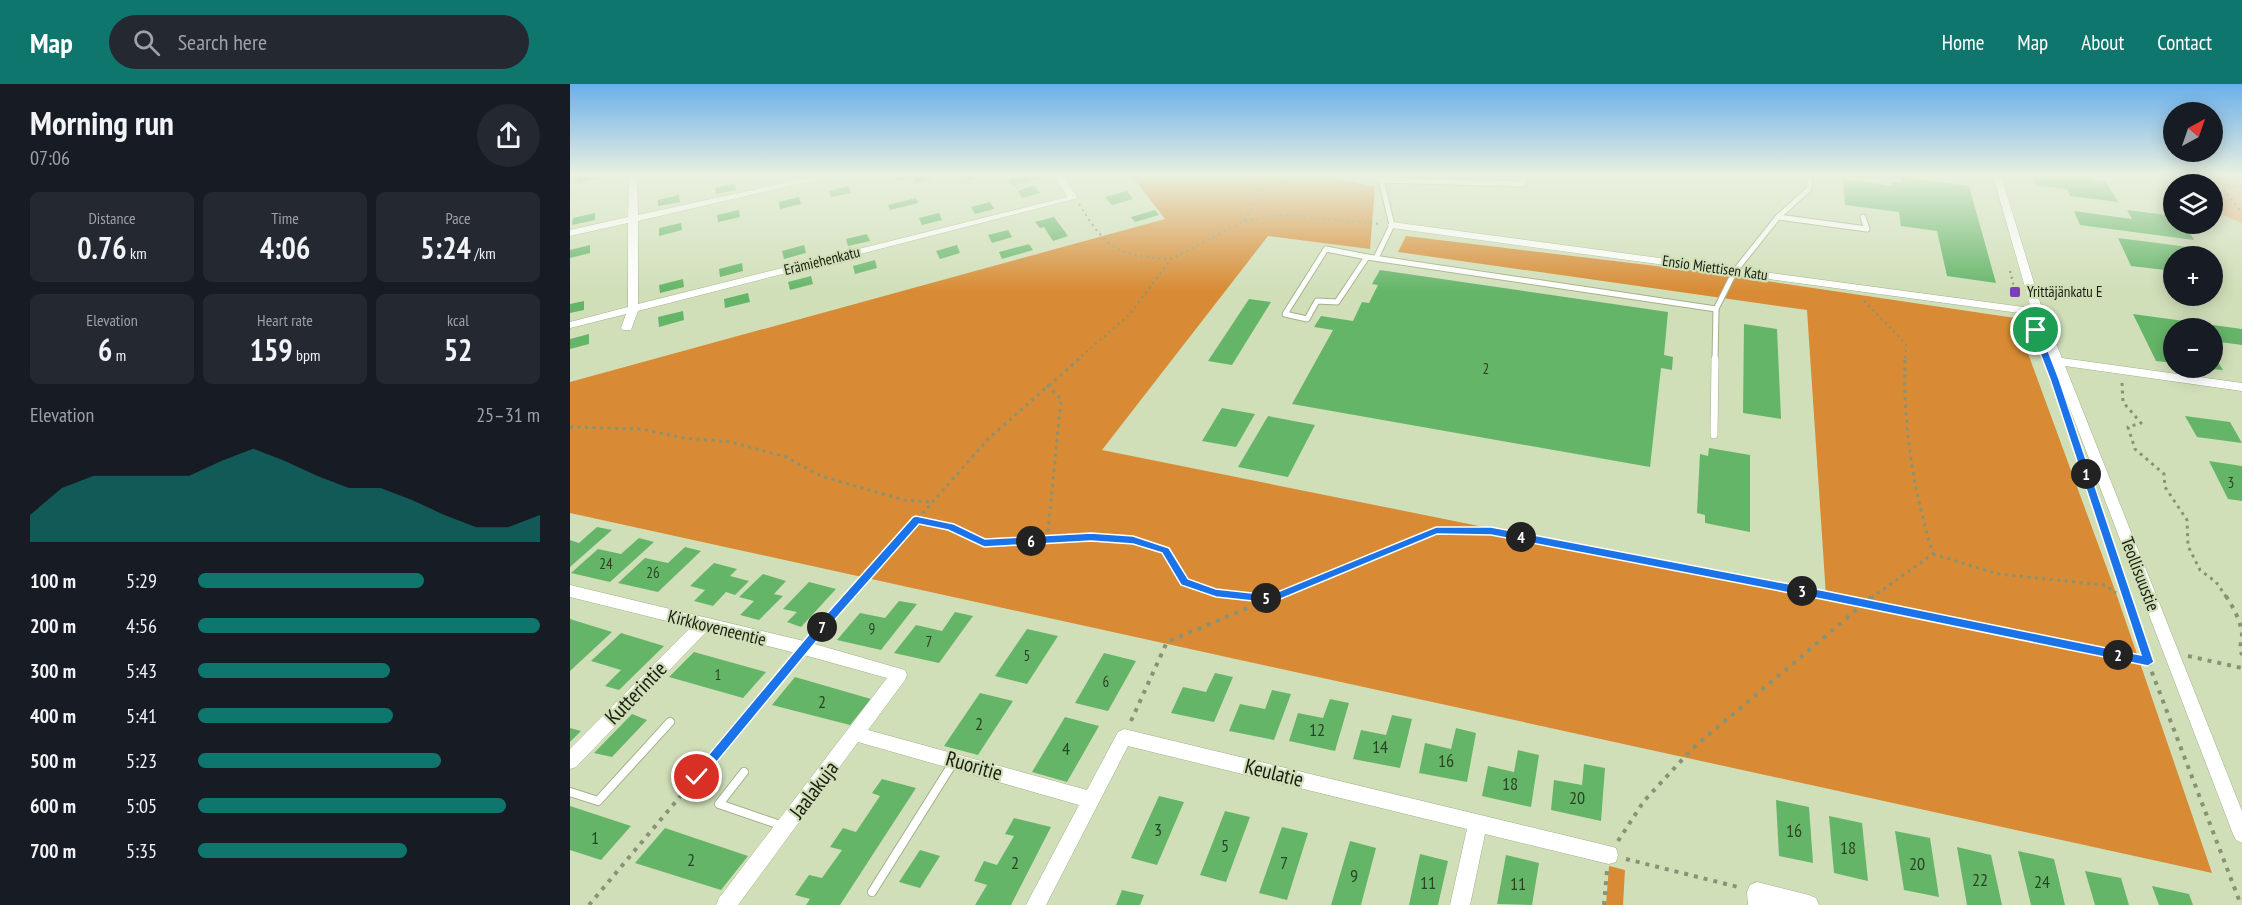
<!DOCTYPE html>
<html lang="en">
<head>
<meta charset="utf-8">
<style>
	:root { --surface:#171b24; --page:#242831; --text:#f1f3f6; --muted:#9ea1a6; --accent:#0f766e }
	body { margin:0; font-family:"PT Sans Narrow",sans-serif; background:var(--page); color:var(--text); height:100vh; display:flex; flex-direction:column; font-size:22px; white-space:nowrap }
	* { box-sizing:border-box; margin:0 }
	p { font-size:20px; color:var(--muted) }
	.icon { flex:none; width:33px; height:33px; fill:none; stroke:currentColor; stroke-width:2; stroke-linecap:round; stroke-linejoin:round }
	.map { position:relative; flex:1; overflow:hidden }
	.details { display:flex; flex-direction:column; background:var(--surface); width:570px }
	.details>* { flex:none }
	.needle { width:39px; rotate:40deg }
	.controls { position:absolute; left:1593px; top:18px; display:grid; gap:12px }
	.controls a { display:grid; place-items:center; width:60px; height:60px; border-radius:50%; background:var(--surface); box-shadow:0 3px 15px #0003; font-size:30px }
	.pin { position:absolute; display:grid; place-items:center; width:51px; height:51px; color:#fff; margin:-26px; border:3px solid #fff; border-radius:50%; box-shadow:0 2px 6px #0007 }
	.km { position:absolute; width:30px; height:30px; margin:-15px; border-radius:50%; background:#222; color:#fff; font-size:16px; line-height:30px; text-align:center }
	.round { display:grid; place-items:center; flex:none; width:63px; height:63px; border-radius:32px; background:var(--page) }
	.head { display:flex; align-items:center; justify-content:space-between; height:102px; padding:0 30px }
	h1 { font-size:33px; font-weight:700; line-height:45px }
	.figures { display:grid; grid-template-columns:repeat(3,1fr); gap:9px; height:102px; padding:6px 30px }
	.figures div { display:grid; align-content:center; border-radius:9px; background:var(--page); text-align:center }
	.figures b { font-size:30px; font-weight:700 }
	.figures small { font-size:16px; font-weight:400 }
	.figures p { font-size:16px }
	.chart { height:168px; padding:12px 30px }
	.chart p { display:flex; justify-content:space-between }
	.chart svg { width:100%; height:108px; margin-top:6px; fill:var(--accent); opacity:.7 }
	ul { padding:0 30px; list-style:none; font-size:20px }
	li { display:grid; grid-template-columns:96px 72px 1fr; align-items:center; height:45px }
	li i { height:15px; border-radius:8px; background:var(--accent) }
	header { display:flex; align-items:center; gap:36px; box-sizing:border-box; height:84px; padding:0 30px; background:var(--accent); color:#fff }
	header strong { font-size:28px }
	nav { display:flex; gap:33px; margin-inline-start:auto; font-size:21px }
	.search { width:420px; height:54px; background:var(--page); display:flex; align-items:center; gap:15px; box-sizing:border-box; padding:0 21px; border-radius:33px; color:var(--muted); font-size:22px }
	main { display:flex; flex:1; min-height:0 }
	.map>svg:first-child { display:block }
	.green { fill:#e6b07c }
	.forest { fill:#d88b34 }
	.building { fill:#65b568 }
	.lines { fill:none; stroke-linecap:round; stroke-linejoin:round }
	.lane-far2-casing { stroke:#a2b08b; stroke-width:7 }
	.lane-far1-casing { stroke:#a2b08b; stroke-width:8 }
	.lane-casing { stroke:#a2b08b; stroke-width:10 }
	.street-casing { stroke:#a2b08b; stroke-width:1 }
	.path-far2 { stroke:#889376; stroke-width:2; stroke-dasharray:2 4; stroke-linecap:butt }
	.path-far1 { stroke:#889376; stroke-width:3; stroke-dasharray:3 4.5; stroke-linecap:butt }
	.path { stroke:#889376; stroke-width:4; stroke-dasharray:4 6; stroke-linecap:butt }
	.lane-far2 { stroke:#fff; stroke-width:5 }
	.lane-far1 { stroke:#fff; stroke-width:7 }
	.lane { stroke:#fff; stroke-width:8 }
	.street { fill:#fff; fill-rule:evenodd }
	.route { fill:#1a73e8; stroke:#fff; stroke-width:1.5 }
	.poi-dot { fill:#7c3fb4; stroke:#d1dfb9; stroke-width:2 }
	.labels { text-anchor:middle; stroke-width:4.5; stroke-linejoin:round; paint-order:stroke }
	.far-street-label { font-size:15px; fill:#181d0f; stroke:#d1dfb9 }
	.far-poi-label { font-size:15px; fill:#181d0f; stroke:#d1dfb9; text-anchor:start }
	.number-label { font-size:15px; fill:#2b4325 }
	.street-label { font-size:18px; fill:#181d0f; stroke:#d1dfb9 }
	.near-number-label { font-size:18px; fill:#2b4325 }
	.near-street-label { font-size:21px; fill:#181d0f; stroke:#d1dfb9 }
</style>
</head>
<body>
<header>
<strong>Map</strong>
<div class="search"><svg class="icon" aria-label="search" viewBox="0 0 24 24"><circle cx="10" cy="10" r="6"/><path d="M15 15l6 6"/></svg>Search here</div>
<nav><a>Home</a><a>Map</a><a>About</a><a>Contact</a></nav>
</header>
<main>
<section class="details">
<div class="head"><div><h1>Morning run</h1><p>07:06</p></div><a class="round"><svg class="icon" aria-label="share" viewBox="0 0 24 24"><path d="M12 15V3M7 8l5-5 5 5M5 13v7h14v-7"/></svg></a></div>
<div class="figures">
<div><p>Distance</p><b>0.76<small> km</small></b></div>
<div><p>Time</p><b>4:06</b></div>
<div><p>Pace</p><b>5:24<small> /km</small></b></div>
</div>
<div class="figures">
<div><p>Elevation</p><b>6<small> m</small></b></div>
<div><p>Heart rate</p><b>159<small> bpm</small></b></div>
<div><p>kcal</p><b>52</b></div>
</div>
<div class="chart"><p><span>Elevation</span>25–31 m</p>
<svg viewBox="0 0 160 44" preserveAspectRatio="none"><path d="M0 44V33L10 22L20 17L30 17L40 17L50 17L60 11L70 6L80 11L90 17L100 22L110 22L120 27L130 33L140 38L150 38L160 33V44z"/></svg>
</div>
<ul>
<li><b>100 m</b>5:29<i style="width:66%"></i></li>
<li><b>200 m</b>4:56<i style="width:100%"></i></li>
<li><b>300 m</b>5:43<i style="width:56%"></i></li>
<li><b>400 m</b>5:41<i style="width:57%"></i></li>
<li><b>500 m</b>5:23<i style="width:71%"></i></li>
<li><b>600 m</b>5:05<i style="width:90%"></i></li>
<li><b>700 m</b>5:35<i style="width:61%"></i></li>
</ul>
</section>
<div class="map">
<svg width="1672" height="821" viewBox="0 0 1672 821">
	<rect width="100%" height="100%" fill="#d1dfb9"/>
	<path class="green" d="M1611 92H1671L1672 139 1643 127 1642 100H1618Z"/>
	<g class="forest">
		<path d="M562 92H757L805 103 800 165 698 152 532 366 1256 512 1237 226 828 168 836 152 1136 188 1445 234 1546 509 1642 789 0 429V298L595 135Z"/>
		<path d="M1039 782 1055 786 1053 821H1036Z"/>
	</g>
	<g class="building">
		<path d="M7 92H28V94L7 99Z"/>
		<path d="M326 92H359L361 96 346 99 343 93 327 97Z"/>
		<path d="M388 92H408L409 94 391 99Z"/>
		<path d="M445 92H470L472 94 442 102 437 95Z"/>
		<path d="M1462 92H1521L1522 95 1535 97 1548 118 1500 112 1497 105 1466 101Z"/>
		<path d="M1331 93 1399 102 1426 199 1377 192 1367 147 1331 142 1329 128 1275 121 1273 95 1322 102 1321 98 1332 99Z"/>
		<path d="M165 99 166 106 146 110 145 104Z"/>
		<path d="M464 101 470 109 452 114 448 107Z"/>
		<path d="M278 102 281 109 261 113 259 107Z"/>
		<path d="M557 107 563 115 542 121 535 113Z"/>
		<path d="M109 111 110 118 88 122V116Z"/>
		<path d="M229 113 231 120 210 125 209 118Z"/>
		<path d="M346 114 348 119 320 126 318 121Z"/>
		<path d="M420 118 424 125 405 130 401 123Z"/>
		<path d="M169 126 170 133 148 138 147 131Z"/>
		<path d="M585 126 589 131 565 138 561 133Z"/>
		<path d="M1557 126 1604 132V140H1615L1624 156 1510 141 1504 127 1562 135Z"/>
		<path d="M25 129V136L2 141 3 134Z"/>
		<path d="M369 129 372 136 352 141 349 134Z"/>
		<path d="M484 133 498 152 483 157 474 143 470 144 465 138Z"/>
		<path d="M111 139 112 146 89 152V144Z"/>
		<path d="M438 146 442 153 422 159 418 151Z"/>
		<path d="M297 150 300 157 278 162 276 155Z"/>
		<path d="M1548 154 1634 165 1638 172H1604V187L1561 182Z"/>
		<path d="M459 160 463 166 432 175 429 168Z"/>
		<path d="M20 161V169L0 174V166Z"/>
		<path d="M234 161 236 169 214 175 212 167Z"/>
		<path d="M387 161 390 169 370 175 366 167Z"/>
		<path d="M305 176 307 184 285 190 283 182Z"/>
		<path d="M172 179 173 187 150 193 149 185Z"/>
		<path d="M810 186 1098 228 1094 271 1103 273 1102 286 1091 284 1080 383 722 320 763 246 744 243 751 232 783 237 792 218 799 219 808 201 802 200Z"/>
		<path d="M241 192 243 200 220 206 218 198Z"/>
		<path d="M113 195 114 203 90 209 89 201Z"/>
		<path d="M178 209 180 218 155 224 154 215Z"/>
		<path d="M679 215 701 218 662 281 638 277Z"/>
		<path d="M14 217V226L0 229V220Z"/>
		<path d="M113 227 114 236 89 243 88 233Z"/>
		<path d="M1563 230 1672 245V261L1642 257V244H1604V279L1586 277Z"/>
		<path d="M1174 240 1207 245 1211 335 1173 329Z"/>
		<path d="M19 250V260L0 265V255Z"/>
		<path d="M1642 269 1653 286 1642 285Z"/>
		<path d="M652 324 685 330 666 363 632 357Z"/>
		<path d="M698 332 745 341 718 393 668 383Z"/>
		<path d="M1615 332 1660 338 1672 359 1627 353Z"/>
		<path d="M1139 364 1180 371V448L1135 439V431L1127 429 1130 370 1138 372Z"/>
		<path d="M1639 377 1672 382V417L1658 415Z"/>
		<path d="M27 443 42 446 0 483V456L9 459Z"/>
		<path d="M69 454 84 458 40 498 1 489 28 465 51 470Z"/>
		<path d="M115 463 131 467 88 508 48 499 75 474 98 479Z"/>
		<path d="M144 479 167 485 160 492 179 497 165 511 156 508 143 522 124 517 135 506 120 502Z"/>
		<path d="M193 490 216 497 204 510 213 512 189 536 170 531 184 517 169 513Z"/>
		<path d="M239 498 266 505 231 543 217 538 227 528 213 525Z"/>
		<path d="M329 517 347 520 311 566 267 556 290 529 315 534Z"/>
		<path d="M385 528 403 532 369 579 324 569 346 541 372 547Z"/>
		<path d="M0 535 42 548 0 587Z"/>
		<path d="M457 545 488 552 457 600 425 592Z"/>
		<path d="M51 549 94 562 49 606 35 602 51 586 21 577Z"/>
		<path d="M124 568 196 588 173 614 99 593Z"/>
		<path d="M534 569 566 577 538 627 505 619Z"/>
		<path d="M645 589 663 593 644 638 601 629 613 603 636 608Z"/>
		<path d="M225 593 301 615 280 641 202 621Z"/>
		<path d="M702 606 721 610 704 656 659 647 670 620 695 625Z"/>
		<path d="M410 609 443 617 408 671 374 662Z"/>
		<path d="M760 615 779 619 765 667 719 657 728 629 753 634Z"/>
		<path d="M62 630 77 636 42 673 24 669Z"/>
		<path d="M822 631 842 635 830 684 783 675 791 646 816 651Z"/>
		<path d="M495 633 529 642 497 698 462 688Z"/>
		<path d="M0 644 11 647 0 658Z"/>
		<path d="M886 644 906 649 897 698 849 689 855 659 881 665Z"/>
		<path d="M948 666 969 671 961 723 912 712 918 682 944 688Z"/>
		<path d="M1014 680 1035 684 1031 737 981 726 984 696 1012 701Z"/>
		<path d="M312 695 346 704 270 821H236L240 815 225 811 239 791 252 794 272 766 260 763 273 744 286 748 310 712 302 709Z"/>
		<path d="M589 712 614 718 587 781 561 774Z"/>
		<path d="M1206 716 1239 723 1243 779 1209 772Z"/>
		<path d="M0 722 3 723 61 742 31 776 0 766Z"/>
		<path d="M655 727 680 733 656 798 630 791Z"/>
		<path d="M1259 732 1292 739 1298 797 1264 789Z"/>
		<path d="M444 734 481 743 441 821H405L417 801 404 797 414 777 427 781 444 752 435 750Z"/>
		<path d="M712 743 738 749 717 816 689 809Z"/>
		<path d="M95 744 178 772 151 806 65 779Z"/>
		<path d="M1325 747 1360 754 1369 813 1334 806Z"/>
		<path d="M780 757 806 764 791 821H761Z"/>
		<path d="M1387 763 1421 771 1432 821H1397Z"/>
		<path d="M350 766 370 772 350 804 329 798Z"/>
		<path d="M1448 767 1484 775 1495 821H1461Z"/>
		<path d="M850 770 878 777 868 821H839Z"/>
		<path d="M936 771 969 779 962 821 927 820Z"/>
		<path d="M1515 787 1551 794 1559 821H1525Z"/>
		<path d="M1582 802 1619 810 1623 821H1589Z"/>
		<path d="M552 806 574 811 570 821H546Z"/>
	</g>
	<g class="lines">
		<g class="lane-far2-casing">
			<g id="lane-far2">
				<path d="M802 92 811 96 822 141 806 174"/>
				<path d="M811 96 952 100 955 92"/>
				<path d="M1208 133 1239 105 1240 92"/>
				<path d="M756 165 797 173 767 218 747 217 737 235 715 230Z"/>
				<path d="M797 173 1146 225"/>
				<path d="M1145 276 1146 225 1165 187 1208 133 1297 145 1293 133"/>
			</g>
		</g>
		<g class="lane-far1-casing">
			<path id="lane-far1" d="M1144 351 1145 275"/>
		</g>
		<g class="lane-casing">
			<g id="lane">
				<path d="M174 688 149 720 213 742"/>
				<path d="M0 708 28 717 100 638"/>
				<path d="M302 808 383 679"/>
			</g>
		</g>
		<g class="street-casing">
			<g id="street">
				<path d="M59 92H67L68 131 246 92H262L68 137V220L497 113 485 92H493L508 114 68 227 61 246H53L51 244 56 230 0 244V238L58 223V139L0 152V146L58 133Z"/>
				<path d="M1423 92H1431L1473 228 1492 274 1672 299V307L1495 282 1672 727V759L1666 756 1663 750 1464 231 822 144 817 141 822 138 1461 224Z"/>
				<path d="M0 501 234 557 335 586 337 591 335 596 298 646 517 706 548 648 554 645 1039 762 1046 764 1048 771 1046 778 1039 780 915 750 900 821H880L897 745 558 662 476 821H456L509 721 288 658 168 821H146L149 814 317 594 234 571 137 547 6 683 0 685V665L121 543 0 513Z"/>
				<path d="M1187 798 1239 811 1246 814 1249 821H1178L1177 808 1180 801Z"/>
			</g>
		</g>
		<g class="path-far2">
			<path d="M1666 92 1672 94"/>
			<path d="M1672 101 1654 106 1672 129"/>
			<path d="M693 108 725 92"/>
			<path d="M509 120C537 166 548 172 601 175"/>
			<path d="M674 136 693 108 675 92"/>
			<path d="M1440 187 1447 215"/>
			<path d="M1294 217 1336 260 1335 276"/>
			<path d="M507 276 560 230 601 175 674 137 712 131 811 140"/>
		</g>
		<g class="path-far1">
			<path d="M1552 299 1553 318 1571 339 1558 343 1565 365 1594 390 1595 403 1617 436 1618 462 1630 486 1646 498 1657 514"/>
			<path d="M477 301 491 315 477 457"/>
			<path d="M0 343 72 345 114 354 161 358 216 373 251 392 334 416 362 418"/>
			<path d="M1528 427 1557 514"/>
			<path d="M346 436 381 443 414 459 521 453 563 456 595 467 615 498 646 509 690 514"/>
			<path d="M1363 470 1428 490 1535 501 1546 509"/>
			<path d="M278 514 418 355 509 275"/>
			<path d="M703 514 866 446H922L1260 514"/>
			<path d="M1301 514 1363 470C1343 406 1333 342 1335 275"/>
		</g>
		<g class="path">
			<path d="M676 512 699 515"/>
			<path d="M1252 512 1578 578"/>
			<path d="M1556 512 1578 578 1671 821"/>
			<path d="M1656 512C1663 523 1672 539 1672 552 1671 560 1669 563 1672 571"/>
			<path d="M1399 543 1430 549"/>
			<path d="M245 552 280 512"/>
			<path d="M1618 572 1672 584"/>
			<path d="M561 637 597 558 706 512"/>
			<path d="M1048 757 1074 717 1123 664 1303 512"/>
			<path d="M1056 775 1172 804"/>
			<path d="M19 821 223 578"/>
			<path d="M1034 821 1037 787"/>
		</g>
		<use href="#lane-far2" class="lane-far2"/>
		<use href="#lane-far1" class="lane-far1"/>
		<use href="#lane" class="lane"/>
		<use href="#street" class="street"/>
	</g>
	<linearGradient id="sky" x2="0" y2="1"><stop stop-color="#69afeb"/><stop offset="0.44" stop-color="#eaf1e0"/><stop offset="1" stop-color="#eaf1e0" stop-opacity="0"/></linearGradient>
	<rect width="1672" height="207" fill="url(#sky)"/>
	<path class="route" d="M1466 244 1470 246 1489 295 1584 578 1578 582 1256 516 921 451 867 450 701 519 646 513 611 501 592 469 563 460 521 457 414 463 378 446 349 440 254 548 131 697 127 699 120 693 246 542 343 433 346 432 384 440 415 455 521 449 563 452 599 464 618 495 646 505 700 511 866 443H921L1256 507 1571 571 1480 295 1461 246Z"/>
	<rect class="poi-dot" x="1439" y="202" width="12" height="12" rx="3"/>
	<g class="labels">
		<g class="far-street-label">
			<text transform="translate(252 177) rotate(-14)" y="5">Erämiehenkatu</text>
			<text transform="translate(1145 184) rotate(8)" y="5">Ensio Miettisen Katu</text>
		</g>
		<g class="far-poi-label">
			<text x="1457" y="213">Yrittäjänkatu E</text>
		</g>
		<g class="number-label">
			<text x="916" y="290">2</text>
			<text x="1661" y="404">3</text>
			<text x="36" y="485">24</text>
			<text x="83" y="494">26</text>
			<text x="302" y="550">9</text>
			<text x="359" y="563">7</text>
			<text x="457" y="577">5</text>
			<text x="148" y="596">1</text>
			<text x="536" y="603">6</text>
		</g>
		<g class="street-label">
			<text transform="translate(1570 490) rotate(69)" y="6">Teollisuustie</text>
			<text transform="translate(147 544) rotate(14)" y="6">Kirkkoveneentie</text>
		</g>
		<g class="near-number-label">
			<text x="252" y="624">2</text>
			<text x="409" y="646">2</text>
			<text x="747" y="652">12</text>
			<text x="810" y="669">14</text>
			<text x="496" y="671">4</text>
			<text x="876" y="683">16</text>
			<text x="940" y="706">18</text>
			<text x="1007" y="720">20</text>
			<text x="588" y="752">3</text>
			<text x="1224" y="753">16</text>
			<text x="25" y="760">1</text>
			<text x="655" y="768">5</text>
			<text x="1278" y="770">18</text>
			<text x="121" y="782">2</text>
			<text x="445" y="785">2</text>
			<text x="714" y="785">7</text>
			<text x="1347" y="786">20</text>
			<text x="784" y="798">9</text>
			<text x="1410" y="802">22</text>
			<text x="1472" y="804">24</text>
			<text x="858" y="805">11</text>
			<text x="948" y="806">11</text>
		</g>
		<g class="near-street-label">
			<text transform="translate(66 609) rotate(-46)" y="7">Kutterintie</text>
			<text transform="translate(404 682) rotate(16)" y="7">Ruoritie</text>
			<text transform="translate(704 689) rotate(14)" y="7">Keulatie</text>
			<text transform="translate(244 706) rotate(-53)" y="7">Jaalakuja</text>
		</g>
	</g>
</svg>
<div class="controls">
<a><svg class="needle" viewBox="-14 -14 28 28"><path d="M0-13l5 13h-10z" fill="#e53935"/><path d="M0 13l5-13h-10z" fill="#9ea1a6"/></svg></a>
<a><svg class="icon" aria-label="layers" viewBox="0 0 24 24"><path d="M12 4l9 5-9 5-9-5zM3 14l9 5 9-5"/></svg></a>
<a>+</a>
<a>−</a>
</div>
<div class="pin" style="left:1466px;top:246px;background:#1e9e55"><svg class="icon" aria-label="arrive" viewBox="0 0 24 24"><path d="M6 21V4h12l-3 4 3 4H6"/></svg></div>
<div class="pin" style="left:127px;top:693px;background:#d93025"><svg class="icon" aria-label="check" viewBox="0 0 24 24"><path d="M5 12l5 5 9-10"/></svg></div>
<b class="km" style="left:1516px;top:390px">1</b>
<b class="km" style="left:1548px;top:571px">2</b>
<b class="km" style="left:1232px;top:507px">3</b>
<b class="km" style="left:951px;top:453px">4</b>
<b class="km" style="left:696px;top:514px">5</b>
<b class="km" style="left:461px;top:457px">6</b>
<b class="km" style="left:252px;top:543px">7</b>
</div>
</main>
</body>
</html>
